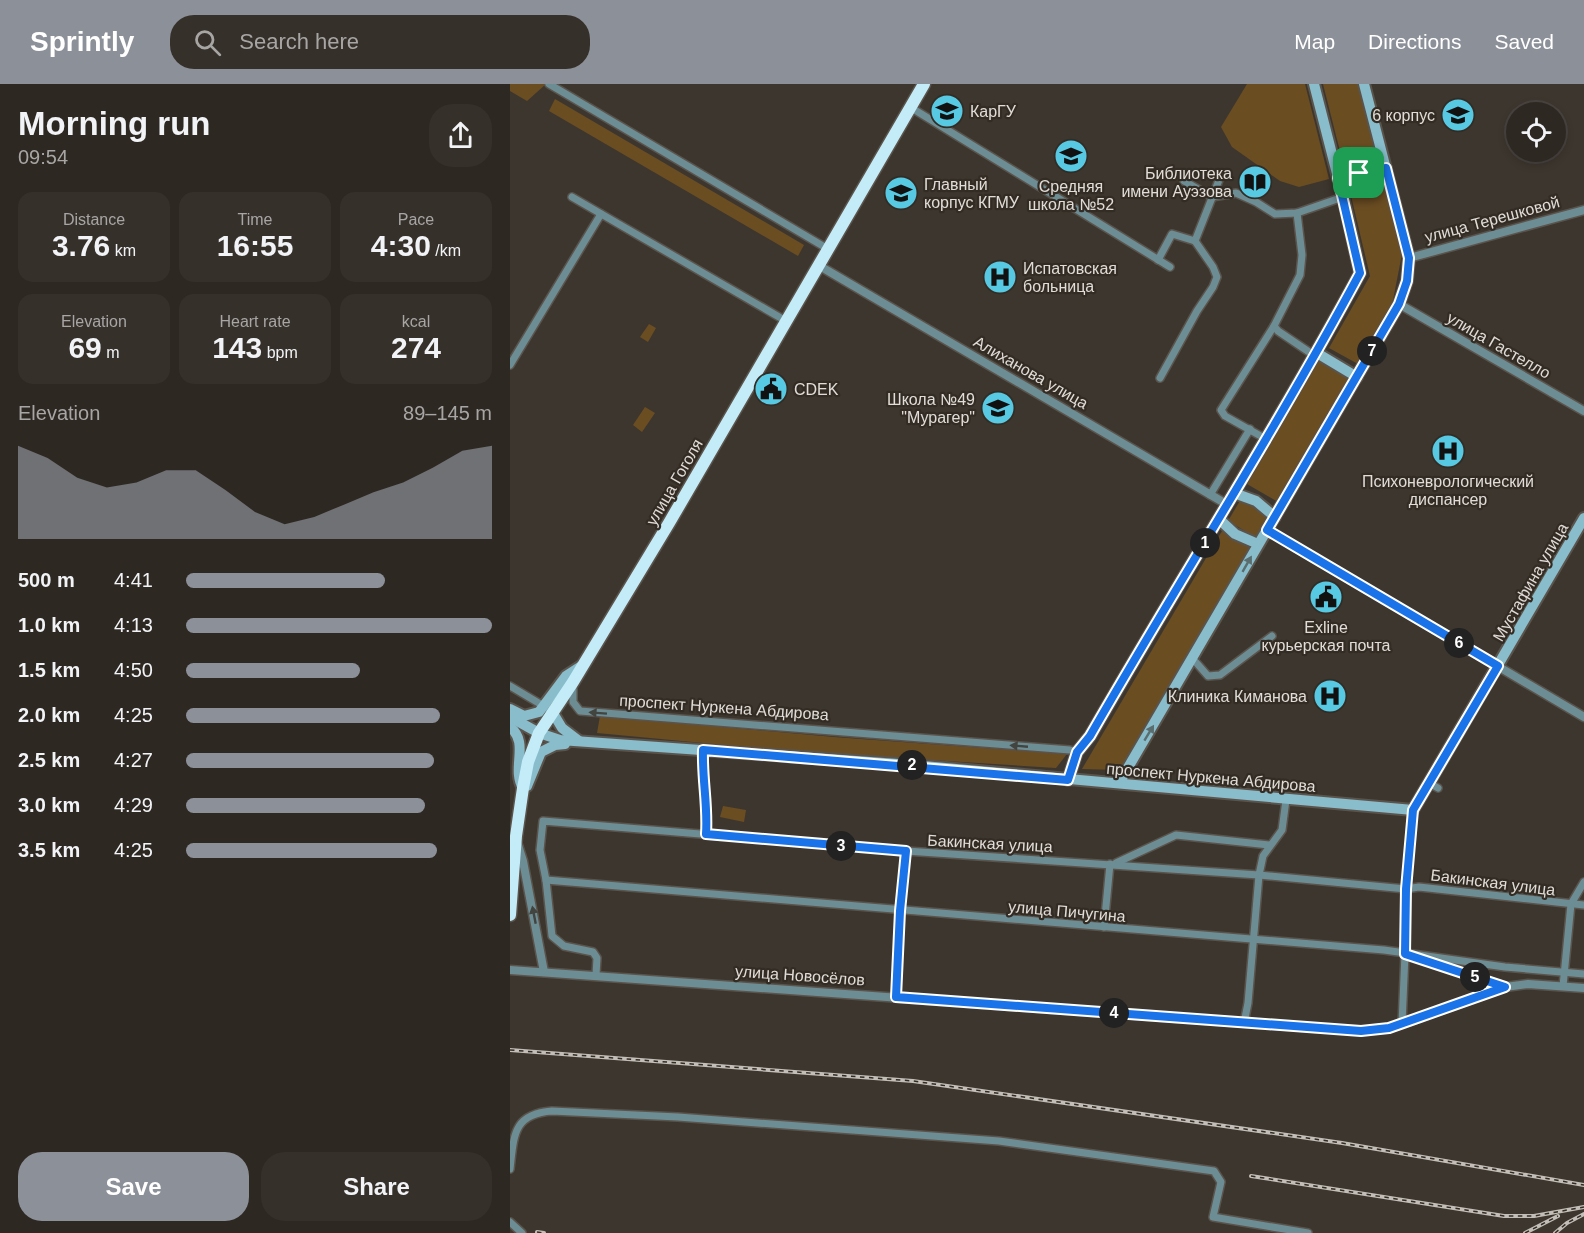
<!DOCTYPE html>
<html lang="en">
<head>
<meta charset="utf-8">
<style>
	:root { --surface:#2e2822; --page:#36302a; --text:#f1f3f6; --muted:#a7a6a5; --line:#494440; --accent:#8c9099 }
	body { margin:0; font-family:Helvetica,sans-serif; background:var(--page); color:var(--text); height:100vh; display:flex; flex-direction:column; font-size:22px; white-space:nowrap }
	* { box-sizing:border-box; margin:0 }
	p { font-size:20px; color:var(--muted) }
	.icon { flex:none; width:33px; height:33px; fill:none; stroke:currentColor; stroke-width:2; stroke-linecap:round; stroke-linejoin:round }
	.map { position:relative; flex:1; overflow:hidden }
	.panel { display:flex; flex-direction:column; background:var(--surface); width:510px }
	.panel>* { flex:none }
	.fabs { position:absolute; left:996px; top:18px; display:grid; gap:12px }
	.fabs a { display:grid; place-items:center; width:60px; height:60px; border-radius:50%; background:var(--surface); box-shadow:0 3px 9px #0003,0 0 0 2px var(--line); font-size:30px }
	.pin { position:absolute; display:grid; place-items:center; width:51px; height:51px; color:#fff; margin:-26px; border-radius:12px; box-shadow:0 3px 9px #0006 }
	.km { position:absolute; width:30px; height:30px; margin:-15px; border-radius:50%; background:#222; color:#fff; font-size:16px; line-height:30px; text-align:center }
	.round { display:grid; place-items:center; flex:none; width:63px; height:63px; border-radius:24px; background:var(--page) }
	.overview { display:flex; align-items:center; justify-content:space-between; height:102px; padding:0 18px }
	h1 { font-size:33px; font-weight:700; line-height:45px }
	.stats { display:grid; grid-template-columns:repeat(3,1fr); gap:9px; height:102px; padding:6px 18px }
	.stats div { display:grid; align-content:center; border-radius:15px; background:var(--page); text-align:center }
	.stats b { font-size:30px; font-weight:700 }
	.stats small { font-size:16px; font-weight:400 }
	.stats p { font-size:16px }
	.chart { height:168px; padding:12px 18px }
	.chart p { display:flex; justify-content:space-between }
	.chart svg { width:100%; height:108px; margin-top:6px; fill:var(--accent); opacity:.7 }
	.cta { display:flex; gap:12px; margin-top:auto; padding:12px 18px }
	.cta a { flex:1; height:69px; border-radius:24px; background:var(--accent); color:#fff; font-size:24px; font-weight:700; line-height:69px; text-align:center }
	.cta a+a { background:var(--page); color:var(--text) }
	ul { padding:0 18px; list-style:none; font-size:20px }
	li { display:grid; grid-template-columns:96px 72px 1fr; align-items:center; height:45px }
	li i { height:15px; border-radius:8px; background:var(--accent) }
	header { display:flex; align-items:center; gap:36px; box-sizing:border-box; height:84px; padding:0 30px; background:var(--accent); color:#fff }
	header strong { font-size:28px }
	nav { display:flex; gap:33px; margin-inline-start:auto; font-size:21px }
	.search { width:420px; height:54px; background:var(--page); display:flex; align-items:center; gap:15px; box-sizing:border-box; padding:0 21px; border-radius:24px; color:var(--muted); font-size:22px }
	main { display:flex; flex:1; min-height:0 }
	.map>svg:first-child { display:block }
	.green { fill:#6b4d22 }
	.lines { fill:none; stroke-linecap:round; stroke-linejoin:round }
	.minor-casing { stroke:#5b544c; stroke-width:10 }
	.tertiary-casing { stroke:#5b544c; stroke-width:11 }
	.secondary-casing { stroke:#5b544c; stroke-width:14 }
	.trunk-casing { stroke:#5b544c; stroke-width:15 }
	.minor { stroke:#6d8d95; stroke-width:7 }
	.tertiary { stroke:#6d8d95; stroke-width:8 }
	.secondary { stroke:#89bdcb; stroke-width:10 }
	.trunk { stroke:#c3ecf8; stroke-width:12 }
	.rail-casing { stroke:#c3beb8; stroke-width:4 }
	.rail { stroke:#332c24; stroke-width:1.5; stroke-dasharray:4.5; stroke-linecap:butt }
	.oneway { fill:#5a6d6f }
	.oneway2 { fill:#424440 }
	.route-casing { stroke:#fff; stroke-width:12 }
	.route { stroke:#1a73e8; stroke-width:8 }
	.labels { text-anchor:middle; stroke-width:4.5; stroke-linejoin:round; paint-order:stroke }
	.poi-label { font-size:16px; fill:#e1dcd7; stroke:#332c24; text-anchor:start }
	.street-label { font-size:16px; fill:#e1dcd7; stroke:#332c24 }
</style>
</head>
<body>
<header>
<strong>Sprintly</strong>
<div class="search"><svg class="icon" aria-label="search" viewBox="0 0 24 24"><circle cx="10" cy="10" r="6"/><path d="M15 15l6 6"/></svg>Search here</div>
<nav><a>Map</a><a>Directions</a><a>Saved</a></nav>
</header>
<main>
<section class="panel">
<div class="overview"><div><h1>Morning run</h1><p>09:54</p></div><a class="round"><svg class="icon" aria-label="share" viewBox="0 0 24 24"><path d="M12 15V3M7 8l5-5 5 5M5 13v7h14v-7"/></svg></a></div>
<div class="stats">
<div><p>Distance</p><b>3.76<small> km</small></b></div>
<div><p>Time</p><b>16:55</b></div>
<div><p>Pace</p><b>4:30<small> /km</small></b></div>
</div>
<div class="stats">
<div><p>Elevation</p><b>69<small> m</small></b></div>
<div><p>Heart rate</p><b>143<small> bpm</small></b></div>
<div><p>kcal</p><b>274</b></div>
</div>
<div class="chart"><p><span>Elevation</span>89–145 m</p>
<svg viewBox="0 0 160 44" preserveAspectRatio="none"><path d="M0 44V6L10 11L20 19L30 23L40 21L50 16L60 16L70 24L80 33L90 38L100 35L110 30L120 25L130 21L140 15L150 8L160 6V44z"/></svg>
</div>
<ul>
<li><b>500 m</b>4:41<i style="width:65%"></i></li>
<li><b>1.0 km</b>4:13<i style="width:100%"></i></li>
<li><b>1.5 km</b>4:50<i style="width:57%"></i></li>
<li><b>2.0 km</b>4:25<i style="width:83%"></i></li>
<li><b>2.5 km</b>4:27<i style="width:81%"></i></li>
<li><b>3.0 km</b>4:29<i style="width:78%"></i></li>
<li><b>3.5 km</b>4:25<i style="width:82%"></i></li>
</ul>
<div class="cta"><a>Save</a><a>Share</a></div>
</section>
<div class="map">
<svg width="1074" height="1149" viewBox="0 0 1074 1149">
	<rect width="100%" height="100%" fill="#3d362e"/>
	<g class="green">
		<path d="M0 0H36L17 17 0 7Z"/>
		<path d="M737 0H795L819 95 789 103 770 97 722 63 711 43Z"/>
		<path d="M813 0H849L870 79 835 87Z"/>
		<path d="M45 15 294 161 288 172 39 27Z"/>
		<path d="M872 92 892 170 882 221 848 280 819 264 860 192 838 99Z"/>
		<path d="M139 240 146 244 138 258 130 253Z"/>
		<path d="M809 275 840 293 768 418 737 400Z"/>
		<path d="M135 323 145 329 132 348 123 341Z"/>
		<path d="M731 415 759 432 747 454 718 437Z"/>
		<path d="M712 447 740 464 609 686 572 685Z"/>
		<path d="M90 632 324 653 557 670 546 684 266 666 87 649Z"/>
		<path d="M213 722 236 726 234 738 210 733Z"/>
	</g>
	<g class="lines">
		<g class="minor-casing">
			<g id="minor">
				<path d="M39 0 318 165"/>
				<path d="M400 23 660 183"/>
				<path d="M674 97 702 113 726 109 746 118 765 130 787 129 833 113"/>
				<path d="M62 113 276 237"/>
				<path d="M787 129 792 171 790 191 764 242 768 247 805 272"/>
				<path d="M648 176 662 150 685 157 711 91"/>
				<path d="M0 281 91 130"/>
				<path d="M650 294 687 227 703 203 707 193 703 183 685 157"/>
				<path d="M756 355 715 332 711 326 764 242"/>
				<path d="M700 411 740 345"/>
				<path d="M683 575 698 592 710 591 762 552"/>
				<path d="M63 600V618L70 627 560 666 567 668"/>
				<path d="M0 602 37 624"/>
				<path d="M193 666C192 695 198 721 196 750"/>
				<path d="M919 699 928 704"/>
				<path d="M606 779 666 751 759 761"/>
				<path d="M36 796 874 866 995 883 1074 890"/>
				<path d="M594 843 600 780"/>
				<path d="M912 875 995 903"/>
				<path d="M86 891 87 874 83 868 54 862 42 852 36 796 30 766 33 737 396 767 749 791 896 805 909 803 1074 821"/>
				<path d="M1053 902 1061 820 1074 798"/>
				<path d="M386 913 390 827 396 767"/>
				<path d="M734 939 738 919 749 791 753 772 772 746 776 716"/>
				<path d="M892 940 895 870 896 805 903 726"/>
				<path d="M0 1085C4 1051 3 1030 42 1027L168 1033 489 1057 704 1087 711 1098 703 1133 798 1149"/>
				<path d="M0 1138 12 1149"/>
			</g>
		</g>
		<g class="tertiary-casing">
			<g id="tertiary">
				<path d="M899 174 1074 126"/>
				<path d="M308 181 718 421"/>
				<path d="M889 220 1074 327"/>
				<path d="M757 446 1074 633"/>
				<path d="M7 758 13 777 34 888"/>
				<path d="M0 886 851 947 879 944 892 940 995 903 1018 900 1074 904"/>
			</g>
		</g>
		<g class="secondary-casing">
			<g id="secondary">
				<path d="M828 94 876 84"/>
				<path d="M807 269 847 293"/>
				<path d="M724 409 746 417 765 433"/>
				<path d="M709 435 725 450 748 460"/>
				<path d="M0 625 14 632 29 628 56 592 73 581"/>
				<path d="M43 629 52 644 69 657"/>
				<path d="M0 633 29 649 50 656 402 681 903 726 1074 434"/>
				<path d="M0 643C20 659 1 684 13 704"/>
				<path d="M558 696 567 668 580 652C669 497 765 346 850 189L833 113 804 0"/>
				<path d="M609 699 889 220 897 197 899 174 854 0"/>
				<path d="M17 702 31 668 45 661 55 660"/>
			</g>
		</g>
		<g class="trunk-casing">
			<path id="trunk" d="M0 831 6 752 13 704 18 678 29 649 63 598 159 439 414 0"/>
		</g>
		<use href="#minor" class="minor"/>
		<use href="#tertiary" class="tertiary"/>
		<use href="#secondary" class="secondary"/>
		<use href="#trunk" class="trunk"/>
		<g class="rail-casing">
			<g id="rail">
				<path d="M0 966 403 997 832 1059 1074 1101"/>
				<path d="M741 1092 994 1132H1024L1074 1123"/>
				<path d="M27 1148 34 1149"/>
				<path d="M1015 1149 1048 1132"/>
				<path d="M1045 1149 1057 1139 1074 1130"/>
			</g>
		</g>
		<use href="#rail" class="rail"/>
	</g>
	<defs><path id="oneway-solid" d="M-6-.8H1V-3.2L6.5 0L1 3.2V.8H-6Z" transform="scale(1.5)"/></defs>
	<g class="oneway">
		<use href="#oneway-solid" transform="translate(737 480) rotate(-60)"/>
		<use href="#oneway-solid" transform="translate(639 649) rotate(-59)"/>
	</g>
	<g class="oneway2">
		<use href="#oneway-solid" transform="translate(88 629) rotate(-176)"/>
		<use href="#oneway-solid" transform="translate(509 662) rotate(-175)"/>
		<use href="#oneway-solid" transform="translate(24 831) rotate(-101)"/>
	</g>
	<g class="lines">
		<g class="route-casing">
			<path id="route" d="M876 84 899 174 897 197 889 220 757 446 988 582 903 726 896 805 895 870 995 903 879 944 851 947 386 913 390 827 396 767 196 750C198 721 192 695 193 666L558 696 567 668 580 652C669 497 765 347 850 189L828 94Z"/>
		</g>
		<use href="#route" class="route"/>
	</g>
	<defs>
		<g id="university-disc" transform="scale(1.725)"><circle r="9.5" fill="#58c9e3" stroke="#332c24"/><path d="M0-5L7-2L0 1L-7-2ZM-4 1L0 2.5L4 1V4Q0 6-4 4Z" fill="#111"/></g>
		<g id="school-disc" transform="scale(1.725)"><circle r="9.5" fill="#58c9e3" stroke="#332c24"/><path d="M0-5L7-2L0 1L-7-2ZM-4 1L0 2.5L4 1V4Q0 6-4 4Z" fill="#111"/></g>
		<g id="library-disc" transform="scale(1.725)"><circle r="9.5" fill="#58c9e3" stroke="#332c24"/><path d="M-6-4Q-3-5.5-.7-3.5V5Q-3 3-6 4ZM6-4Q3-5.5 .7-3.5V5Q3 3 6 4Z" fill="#111"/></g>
		<g id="hospital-disc" transform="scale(1.725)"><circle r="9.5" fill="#58c9e3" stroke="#332c24"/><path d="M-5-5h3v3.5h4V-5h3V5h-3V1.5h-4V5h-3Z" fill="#111"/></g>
		<g id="civic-disc" transform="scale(1.725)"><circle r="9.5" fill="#58c9e3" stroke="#332c24"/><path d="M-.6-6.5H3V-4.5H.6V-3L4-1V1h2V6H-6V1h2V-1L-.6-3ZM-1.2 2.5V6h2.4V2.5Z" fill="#111"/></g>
	</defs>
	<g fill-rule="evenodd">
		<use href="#university-disc" x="437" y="27"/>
		<use href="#university-disc" x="948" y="31"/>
		<use href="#school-disc" x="561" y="72"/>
		<use href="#library-disc" x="745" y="98"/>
		<use href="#university-disc" x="391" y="109"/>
		<use href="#hospital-disc" x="490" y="193"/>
		<use href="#civic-disc" x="261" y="305"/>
		<use href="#school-disc" x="488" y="324"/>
		<use href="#hospital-disc" x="938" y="367"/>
		<use href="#civic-disc" x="816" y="513"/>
		<use href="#hospital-disc" x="820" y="612"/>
	</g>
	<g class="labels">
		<g class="poi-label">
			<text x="460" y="33">КарГУ</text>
			<text x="925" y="37" text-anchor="end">6 корпус</text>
			<text x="722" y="95" text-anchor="end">Библиотека<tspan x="722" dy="18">имени Ауэзова</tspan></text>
			<text x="414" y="106">Главный<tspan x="414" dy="18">корпус КГМУ</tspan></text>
			<text x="561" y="108" text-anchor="middle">Средняя<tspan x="561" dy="18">школа №52</tspan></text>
			<text x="513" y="190">Испатовская<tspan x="513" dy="18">больница</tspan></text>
			<text x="284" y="311">CDEK</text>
			<text x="465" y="321" text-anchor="end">Школа №49<tspan x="465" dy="18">"Мурагер"</tspan></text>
			<text x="938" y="403" text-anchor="middle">Психоневрологический<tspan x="938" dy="18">диспансер</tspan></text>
			<text x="816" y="549" text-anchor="middle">Exline<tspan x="816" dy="18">курьерская почта</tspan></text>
			<text x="797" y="618" text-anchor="end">Клиника Киманова</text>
		</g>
		<g class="street-label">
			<text transform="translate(982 135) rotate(-15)" y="6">улица Терешковой</text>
			<text transform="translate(989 261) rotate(30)" y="6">улица Гастелло</text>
			<text transform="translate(521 288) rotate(30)" y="6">Алиханова улица</text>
			<text transform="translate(164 398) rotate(-60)" y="6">улица Гоголя</text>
			<text transform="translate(1020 498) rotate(-60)" y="6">Мустафина улица</text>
			<text transform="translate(214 623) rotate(4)" y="6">проспект Нуркена Абдирова</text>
			<text transform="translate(701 693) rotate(5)" y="6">проспект Нуркена Абдирова</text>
			<text transform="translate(480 759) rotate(3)" y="6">Бакинская улица</text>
			<text transform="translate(983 798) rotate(7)" y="6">Бакинская улица</text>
			<text transform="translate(557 827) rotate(5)" y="6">улица Пичугина</text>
			<text transform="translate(290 891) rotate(4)" y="6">улица Новосёлов</text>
		</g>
	</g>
</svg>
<div class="fabs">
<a><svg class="icon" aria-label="locate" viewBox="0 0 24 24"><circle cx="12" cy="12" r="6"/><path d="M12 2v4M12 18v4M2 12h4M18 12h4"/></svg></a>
</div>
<div class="pin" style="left:849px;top:89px;background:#1e9e55"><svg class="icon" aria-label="arrive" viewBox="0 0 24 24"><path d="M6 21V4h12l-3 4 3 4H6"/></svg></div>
<b class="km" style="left:695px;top:459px">1</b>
<b class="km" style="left:402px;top:681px">2</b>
<b class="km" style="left:331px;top:762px">3</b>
<b class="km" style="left:604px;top:929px">4</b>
<b class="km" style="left:965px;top:893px">5</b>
<b class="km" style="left:949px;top:559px">6</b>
<b class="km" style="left:862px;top:267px">7</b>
</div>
</main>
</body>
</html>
